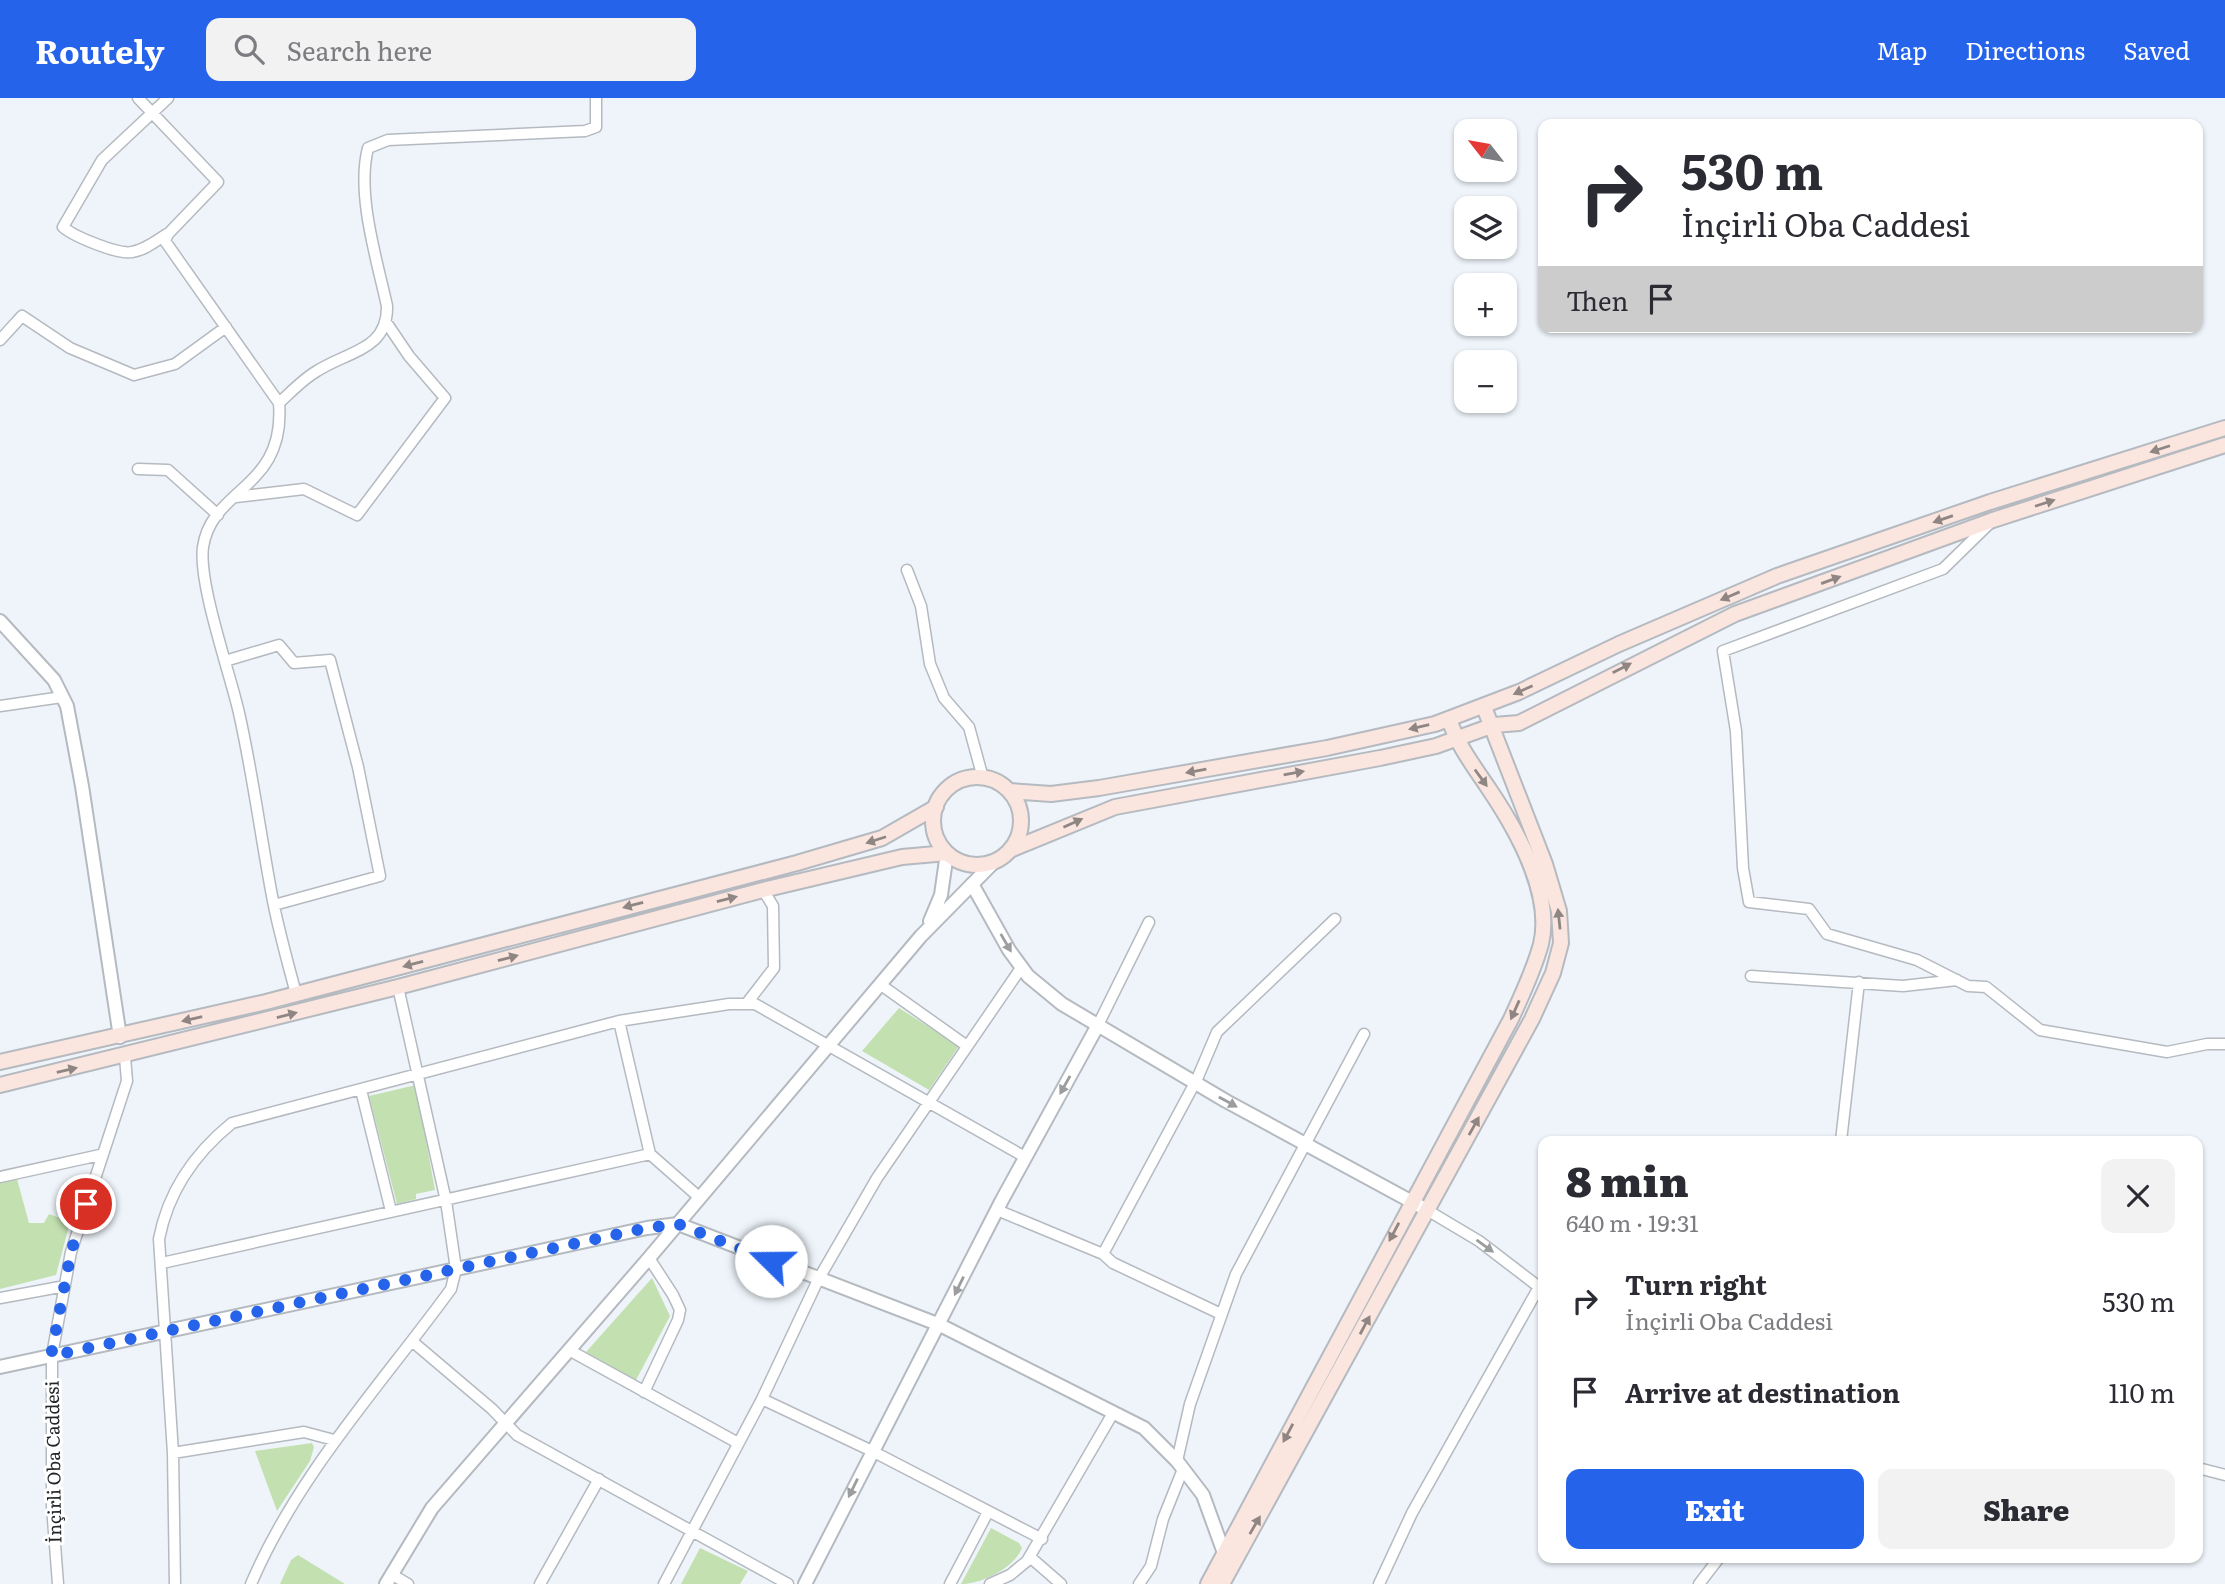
<!DOCTYPE html>
<html lang="en">
<head>
<meta charset="utf-8">
<style>
  :root { --surface:#fff; --page:#f2f2f3; --text:#2b2b33; --muted:#7c7c81; --accent:#2563eb }
  body { margin:0; font-family:Literata,serif; background:var(--page); color:var(--text); height:100vh; display:flex; flex-direction:column; font-size:26px; white-space:nowrap }
  * { box-sizing:border-box; margin:0 }
  p { font-size:23px; color:var(--muted) }
  .icon { flex:none; width:38px; height:38px; fill:none; stroke:currentColor; stroke-width:2; stroke-linecap:round; stroke-linejoin:round }
  .map { position:relative; flex:1; overflow:hidden }
  .sheet { position:absolute; left:1538px; top:1038px; width:665px; height:427px; display:flex; flex-direction:column; background:var(--surface); border-radius:14px; box-shadow:0 2px 5px #0004 }
  .sheet>* { flex:none }
  .guide { position:absolute; left:1538px; top:21px; width:665px; height:214px; border-radius:14px; box-shadow:0 2px 5px #0004; background:#fff; color:var(--text); overflow:hidden }
  .needle { width:46px; rotate:301deg }
  .buttons { position:absolute; left:1454px; top:21px; display:grid; gap:14px }
  .buttons a { display:grid; place-items:center; width:63px; height:63px; border-radius:14px; background:var(--surface); box-shadow:0 2px 5px #0004; font-size:35px }
  .pin { position:absolute; display:grid; place-items:center; width:60px; height:60px; color:#fff; margin:-30px; border:4px solid #fff; border-radius:50%; box-shadow:0 2px 7px #0007 }
  .me { position:absolute; width:77px; margin:-38px; rotate:292deg; stroke-linejoin:round; filter:drop-shadow(0 0 5px #0008) }
  .turn { display:flex; align-items:center; gap:24px; height:147px; padding:0 28px; font-size:32px }
  .turn .icon { width:91px; height:91px; stroke-width:2.5 }
  .turn b { display:block; font-size:49px; line-height:60px }
  .then { display:flex; align-items:center; height:66px; padding:0 28px; background:#0003; gap:14px; font-size:26px }
  .round { display:grid; place-items:center; flex:none; width:74px; height:74px; border-radius:14px; background:var(--page) }
  .headline { display:flex; align-items:center; justify-content:space-between; height:119px; padding:0 28px }
  h1 { font-size:42px; font-weight:800; line-height:52px }
  .action { display:flex; gap:14px; margin-top:auto; padding:14px 28px }
  .action a { flex:1; height:80px; border-radius:14px; background:var(--accent); color:#fff; font-size:28px; font-weight:800; line-height:80px; text-align:center }
  .action a+a { background:var(--page); color:var(--text) }
  ul { padding:0; list-style:none }
  li { display:flex; align-items:center; gap:21px; height:91px; padding:0 28px }
  li div { flex:1 }
  li b { display:block; font-size:26px }
  li em { font-style:normal }
  header { display:flex; align-items:center; gap:42px; box-sizing:border-box; height:98px; padding:0 35px; background:var(--accent); color:#fff }
  header strong { font-size:33px }
  nav { display:flex; gap:38px; margin-inline-start:auto; font-size:24px }
  .search { width:490px; height:63px; background:var(--page); display:flex; align-items:center; gap:18px; box-sizing:border-box; padding:0 24px; border-radius:14px; color:var(--muted); font-size:26px }
  .map>svg:first-child { display:block }
  .green { fill:#c3e1b0 }
  .lines { fill:none; stroke-linecap:round; stroke-linejoin:round }
  .minor-casing { stroke:#b4bac0; stroke-width:13 }
  .tertiary-casing { stroke:#b4bac0; stroke-width:16 }
  .secondary-casing { stroke:#b4bac0; stroke-width:18 }
  .minor { stroke:#fff; stroke-width:10 }
  .tertiary { stroke:#fff; stroke-width:12 }
  .secondary { stroke:#fbe5df; stroke-width:14 }
  .oneway { fill:#8f8684 }
  .oneway2 { fill:#9c9d9e }
  .route { stroke:#2563eb; stroke-width:12; stroke-dasharray:0 21.6 }
  .labels { text-anchor:middle; stroke-width:6; stroke-linejoin:round; paint-order:stroke }
  .street-label { font-size:18px; fill:#232628; stroke:#fff }
</style>
</head>
<body>
<header>
<strong>Routely</strong>
<div class="search"><svg class="icon" aria-label="search" viewBox="0 0 24 24"><circle cx="10" cy="10" r="6"/><path d="M15 15l6 6"/></svg>Search here</div>
<nav><a>Map</a><a>Directions</a><a>Saved</a></nav>
</header>
<div class="map">
<svg width="2225" height="1486" viewBox="0 0 2225 1486">
  <rect width="100%" height="100%" fill="#eef4fa"/>
  <path class="green" d="M899,910l60,38 -30,44 -67,-39z
    M416,987l19,105 -19,4v5l-19,5 -28,-108z
    M17,1081l12,44h15l5,-9 21,8 -14,53 -56,14v-106z
    M652,1180l18,38 -34,64 -50,-28z
    M312,1345l2,4 -4,14 -33,50 -22,-60z
    M991,1430l28,15 3,5c-8,20 -40,36 -61,36z
    M700,1450l48,23 -8,13h-59z
    M298,1457l47,29h-65l11,-24z"/>
  <g class="lines">
    <g class="minor-casing">
      <path id="minor" d="M138,0l80,84 -50,52 -3,7 114,162c7,86 -67,84 -76,144 -5,36 27,126 36,166 14,62 22,126 34,188 6,31 15,62 23,93
        M167,136c-11,7 -22,16 -35,18 -14,3 -59,-16 -69,-25l39,-67 66,-62
        M0,242l22,-24 48,32 64,27 41,-11 51,-37
        M279,305c12,-11 24,-24 38,-32 31,-20 71,-21 70,-65 -10,-46 -31,-112 -19,-158l20,-8 197,-9 11,-4v-29
        M138,371l30,1 50,45
        M236,399l68,-8 53,26 88,-117 -36,-42 -21,-31
        M1990,425l-47,46 -220,82 13,80 7,137 6,34 60,7 18,25 90,26 51,26 18,1 54,43 127,22 40,-8h18
        M907,472l14,36 9,58 14,34 25,29 14,51
        M225,563l54,-16 15,18 36,-3 28,107 22,109 -106,29
        M0,608l62,-9
        M1751,878l152,10 54,-6
        M881,887l86,61
        M747,905l27,-35 -1,-62 -10,-16
        M619,923l31,133 50,44
        M1098,927l51,-103
        M361,992l30,121
        M1841,1043l18,-159
        M0,1079l100,-22
        M997,1112l106,44 10,9 108,51
        M1103,1156l94,-175 20,-47 118,-113
        M162,1165l488,-109
        M0,1200l65,-12
        M413,1244l79,67 25,26 271,149
        M569,1252l169,93
        M644,1294l34,-72 2,-10 -7,-15 -24,-37
        M762,1301l110,52 170,88
        M173,1355l131,-21 30,8
        M1177,1363l13,-57 46,-130 128,-240
        M2198,1370l27,7
        M1030,1459l31,27
        M391,1476l17,10
        M58,1486l-6,-78v-151l19,-103 56,-171 -2,-24
        M175,1486l-2,-131 -14,-214c9,-47 36,-86 73,-116l387,-102 110,-17h26l270,153
        M251,1486c47,-110 130,-199 200,-295l5,-20 -10,-68 -48,-214
        M540,1486l59,-105
        M664,1486l98,-185 56,-119 59,-102 144,-210
        M950,1486l38,-72
        M990,1486l20,-9 17,-14 86,-148
        M1139,1486l12,-18 12,-47 20,-50
        M1379,1486l33,-71 127,-226 -60,-46 -52,-31
        M1699,1486l20,-26"/>
    </g>
    <g class="tertiary-casing">
      <path id="tertiary" d="M0,523l54,59 13,26 15,80 38,251
        M972,786l37,66 19,26 34,28 164,97 201,109
        M930,823l11,-26 6,-42
        M0,1269l647,-139 31,-4 262,101 204,103 33,33 26,34 21,58
        M386,1486l46,-76 217,-250 272,-322 72,-73
        M805,1486l197,-384 96,-175"/>
    </g>
    <g class="secondary-casing">
      <path id="secondary" d="M933 723a44 44 0 1 1 88 0a44 44 0 1 1-88 0Z
        M1009,693l42,3 48,-6 228,-40 108,-24 84,-32 100,-48 158,-68 213,-74 235,-74
        M1010,752l105,-43 265,-49 56,-12 58,-21 25,-2 216,-109 258,-94 232,-75
        M0,964l266,-60 531,-139 85,-25 54,-31
        M0,987l398,-98 365,-97 139,-33 45,-4
        M1208,1486l303,-565c11,-24 23,-49 30,-75 12,-50 -25,-115 -52,-155 -16,-24 -31,-43 -40,-70
        M1222,1486l310,-565 21,-46 8,-30 -2,-32 -14,-47 -61,-157"/>
    </g>
    <use href="#minor" class="minor"/>
    <use href="#tertiary" class="tertiary"/>
    <use href="#secondary" class="secondary"/>
  </g>
  <defs><path id="oneway-solid" d="M-6-.8H1V-3.2L6.5 0L1 3.2V.8H-6Z" transform="scale(1.75)"/></defs>
  <g class="oneway">
    <use href="#oneway-solid" transform="translate(2160 351) rotate(162)"/>
    <use href="#oneway-solid" transform="translate(2045 405) rotate(-18)"/>
    <use href="#oneway-solid" transform="translate(1943 421) rotate(161)"/>
    <use href="#oneway-solid" transform="translate(1831 482) rotate(-20)"/>
    <use href="#oneway-solid" transform="translate(1730 498) rotate(157)"/>
    <use href="#oneway-solid" transform="translate(1622 570) rotate(-27)"/>
    <use href="#oneway-solid" transform="translate(1523 592) rotate(156)"/>
    <use href="#oneway-solid" transform="translate(1419 629) rotate(167)"/>
    <use href="#oneway-solid" transform="translate(1196 673) rotate(170)"/>
    <use href="#oneway-solid" transform="translate(1294 675) rotate(-10)"/>
    <use href="#oneway-solid" transform="translate(1481 680) rotate(54)"/>
    <use href="#oneway-solid" transform="translate(1073 725) rotate(-24)"/>
    <use href="#oneway-solid" transform="translate(876 742) rotate(162)"/>
    <use href="#oneway-solid" transform="translate(727 801) rotate(-14)"/>
    <use href="#oneway-solid" transform="translate(633 807) rotate(165)"/>
    <use href="#oneway-solid" transform="translate(1559 821) rotate(-96)"/>
    <use href="#oneway-solid" transform="translate(508 860) rotate(-15)"/>
    <use href="#oneway-solid" transform="translate(413 866) rotate(165)"/>
    <use href="#oneway-solid" transform="translate(1515 912) rotate(114)"/>
    <use href="#oneway-solid" transform="translate(287 917) rotate(-14)"/>
    <use href="#oneway-solid" transform="translate(192 921) rotate(167)"/>
    <use href="#oneway-solid" transform="translate(67 972) rotate(-13)"/>
    <use href="#oneway-solid" transform="translate(1474 1028) rotate(-61)"/>
    <use href="#oneway-solid" transform="translate(1394 1134) rotate(118)"/>
    <use href="#oneway-solid" transform="translate(1365 1227) rotate(-62)"/>
    <use href="#oneway-solid" transform="translate(1288 1335) rotate(118)"/>
    <use href="#oneway-solid" transform="translate(1255 1427) rotate(-60)"/>
  </g>
  <g class="oneway2">
    <use href="#oneway-solid" transform="translate(1006 845) rotate(60)"/>
    <use href="#oneway-solid" transform="translate(1065 987) rotate(119)"/>
    <use href="#oneway-solid" transform="translate(1228 1004) rotate(29)"/>
    <use href="#oneway-solid" transform="translate(1485 1148) rotate(36)"/>
    <use href="#oneway-solid" transform="translate(959 1188) rotate(116)"/>
    <use href="#oneway-solid" transform="translate(853 1390) rotate(116)"/>
  </g>
  <g class="lines">
    <path class="route" d="M86,1106l-15,48 -20,104 596,-128 31,-4 93,37"/>
  </g>
  <g class="labels">
    <g class="street-label">
      <text transform="translate(54 1364) rotate(-91)" y="6">İnçirli Oba Caddesi</text>
    </g>
  </g>
</svg>
<div class="buttons">
<a><svg class="needle" viewBox="-14 -14 28 28"><path d="M0-13l5 13h-10z" fill="#e53935"/><path d="M0 13l5-13h-10z" fill="#7c7c81"/></svg></a>
<a><svg class="icon" aria-label="layers" viewBox="0 0 24 24"><path d="M12 4l9 5-9 5-9-5zM3 14l9 5 9-5"/></svg></a>
<a>+</a>
<a>−</a>
</div>
<div class="pin" style="left:86px;top:1106px;background:#d93025"><svg class="icon" aria-label="arrive" viewBox="0 0 24 24"><path d="M6 21V4h12l-3 4 3 4H6"/></svg></div>
<svg class="me" style="left:771px;top:1163px" viewBox="-20 -20 40 40"><circle r="19" fill="#fff"/><path d="M0-13L10 11 0 6-10 11z" fill="#2563eb"/></svg>
<div class="guide">
<div class="turn"><svg class="icon" aria-label="right" viewBox="0 0 24 24"><path d="M7 20v-9h11M14 6l5 5-5 5"/></svg><div><b>530 m</b>İnçirli Oba Caddesi</div></div>
<div class="then">Then<svg class="icon" aria-label="arrive" viewBox="0 0 24 24"><path d="M6 21V4h12l-3 4 3 4H6"/></svg></div>
</div>
<section class="sheet">
<div class="headline"><div><h1>8 min</h1><p>640 m · 19:31</p></div><a class="round"><svg class="icon" aria-label="close" viewBox="0 0 24 24"><path d="M6 6l12 12M18 6L6 18"/></svg></a></div>
<ul>
<li><svg class="icon" aria-label="right" viewBox="0 0 24 24"><path d="M7 20v-9h11M14 6l5 5-5 5"/></svg><div><b>Turn right</b><p>İnçirli Oba Caddesi</p></div><em>530 m</em></li>
<li><svg class="icon" aria-label="arrive" viewBox="0 0 24 24"><path d="M6 21V4h12l-3 4 3 4H6"/></svg><div><b>Arrive at destination</b></div><em>110 m</em></li>
</ul>
<div class="action"><a>Exit</a><a>Share</a></div>
</section>
</div>
</body>
</html>
